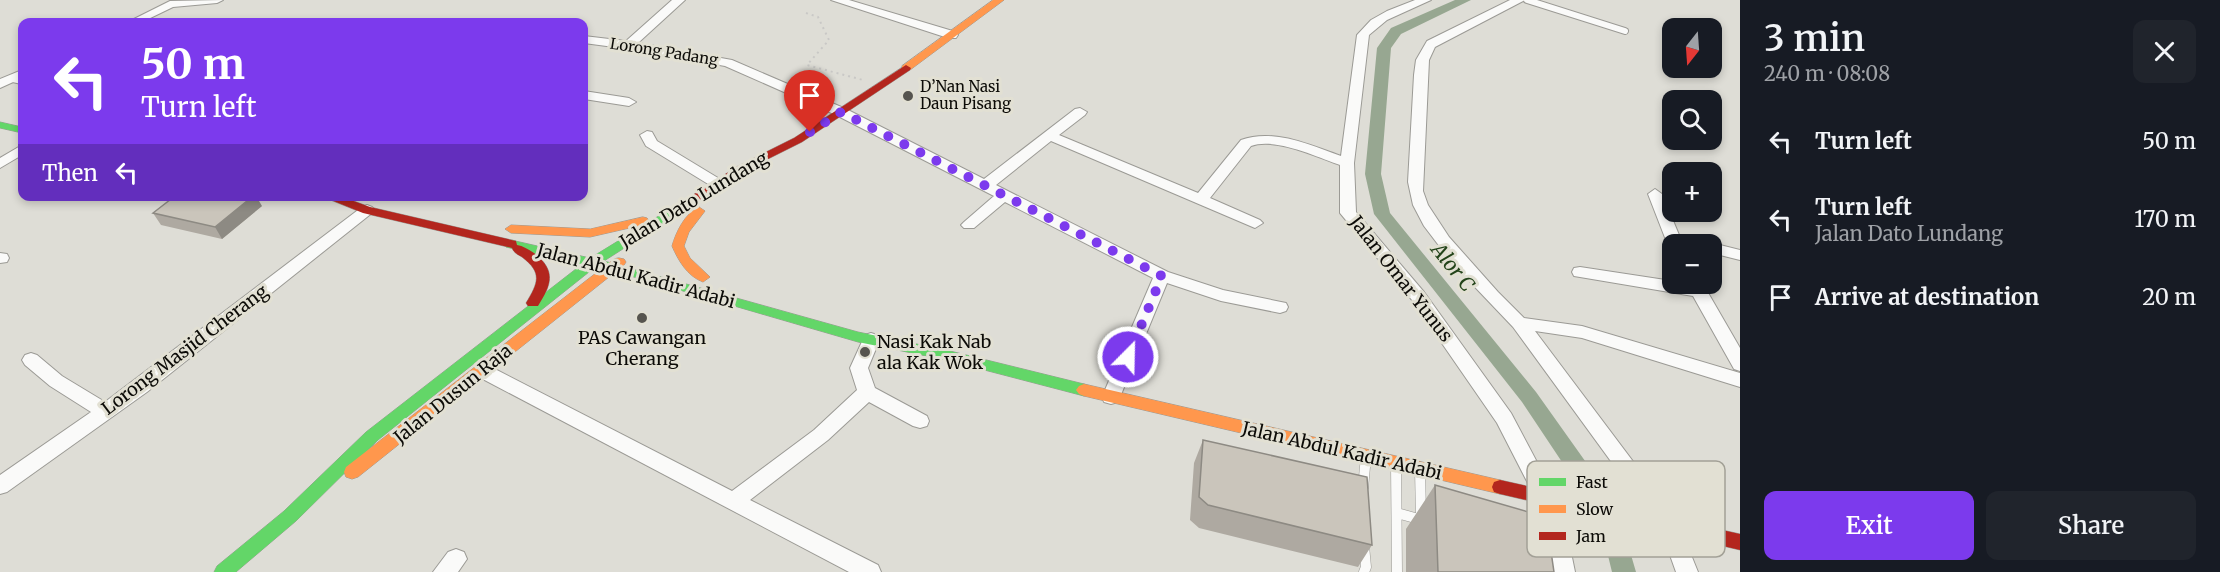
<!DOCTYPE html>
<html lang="en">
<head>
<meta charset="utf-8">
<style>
  :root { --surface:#171b24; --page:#20242c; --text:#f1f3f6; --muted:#9ea1a6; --accent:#7c3aed }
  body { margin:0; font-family:Merriweather,serif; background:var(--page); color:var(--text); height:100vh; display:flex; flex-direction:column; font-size:22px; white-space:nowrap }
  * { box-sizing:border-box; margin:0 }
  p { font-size:20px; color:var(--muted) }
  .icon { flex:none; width:33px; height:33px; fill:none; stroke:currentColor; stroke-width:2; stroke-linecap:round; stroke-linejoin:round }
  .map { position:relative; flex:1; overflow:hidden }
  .sheet { display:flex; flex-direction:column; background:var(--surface); width:480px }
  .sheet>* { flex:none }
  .banner { position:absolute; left:18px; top:18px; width:570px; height:183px; border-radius:12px; box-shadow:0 3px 9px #0003; background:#7c3aed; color:#fff; overflow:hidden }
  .needle { width:39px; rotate:197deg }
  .fabs { position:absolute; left:1662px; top:18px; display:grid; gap:12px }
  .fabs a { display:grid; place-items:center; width:60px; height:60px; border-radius:12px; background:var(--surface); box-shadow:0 3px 9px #0003; font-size:30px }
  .pin { position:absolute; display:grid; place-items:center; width:51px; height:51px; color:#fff; margin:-62px -26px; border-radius:50% 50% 50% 0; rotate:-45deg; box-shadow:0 0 6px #0007 }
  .pin .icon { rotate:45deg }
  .me { position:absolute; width:66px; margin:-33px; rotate:23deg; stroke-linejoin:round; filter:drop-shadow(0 0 4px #0008) }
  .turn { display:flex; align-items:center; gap:21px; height:126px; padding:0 24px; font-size:27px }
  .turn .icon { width:78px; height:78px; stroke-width:2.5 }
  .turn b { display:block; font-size:42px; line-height:51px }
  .then { display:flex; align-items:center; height:57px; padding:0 24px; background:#0003; gap:12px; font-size:22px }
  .round { display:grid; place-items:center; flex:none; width:63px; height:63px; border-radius:12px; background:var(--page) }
  .head { display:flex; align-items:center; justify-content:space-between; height:102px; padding:0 24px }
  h1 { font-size:36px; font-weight:600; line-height:45px }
  .action { display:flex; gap:12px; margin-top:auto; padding:12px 24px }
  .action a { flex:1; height:69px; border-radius:12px; background:var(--accent); color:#fff; font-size:24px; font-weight:600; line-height:69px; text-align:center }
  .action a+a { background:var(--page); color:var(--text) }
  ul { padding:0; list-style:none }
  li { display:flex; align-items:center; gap:18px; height:78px; padding:0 24px }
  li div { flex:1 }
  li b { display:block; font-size:22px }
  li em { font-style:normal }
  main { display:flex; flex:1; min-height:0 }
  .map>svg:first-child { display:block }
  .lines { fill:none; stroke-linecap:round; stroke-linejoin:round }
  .canal { fill:#97a791; fill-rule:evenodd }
  .lane-far1-casing { stroke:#9b9a95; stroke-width:8 }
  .lane-casing { stroke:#9b9a95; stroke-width:11 }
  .street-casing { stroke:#9b9a95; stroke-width:2 }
  .fast-casing { stroke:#9b9a95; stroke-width:1 }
  .slow-casing { stroke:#9b9a95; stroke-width:1 }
  .jam-casing { stroke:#9b9a95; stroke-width:1 }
  .path { stroke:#c9c8c6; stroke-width:2; stroke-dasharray:2 4; stroke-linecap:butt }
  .lane-far1 { stroke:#fafaf9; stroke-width:6 }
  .lane { stroke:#fafaf9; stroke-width:10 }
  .street { fill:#fafaf9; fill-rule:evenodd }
  .fast { fill:#63d668; fill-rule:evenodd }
  .slow { fill:#ff974d; fill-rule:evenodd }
  .jam { fill:#b3261e; fill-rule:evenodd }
  .wall { fill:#aea9a1 }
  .shaded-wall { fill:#8d8a83 }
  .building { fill:#cac5bb; stroke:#8d8a83; stroke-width:1.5 }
  .route { stroke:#7c3aed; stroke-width:10; stroke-dasharray:0 18 }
  .poi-dot { fill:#56544f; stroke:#e2e0d3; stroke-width:2 }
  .labels { text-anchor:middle; stroke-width:6; stroke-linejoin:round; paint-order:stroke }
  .far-street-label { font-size:15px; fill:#0c0b07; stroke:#e2e0d3 }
  .far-poi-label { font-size:15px; fill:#0c0b07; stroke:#e2e0d3; text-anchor:start }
  .street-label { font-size:18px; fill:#0c0b07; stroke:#e2e0d3 }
  .poi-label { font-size:18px; fill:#0c0b07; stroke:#e2e0d3 }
  .water-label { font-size:20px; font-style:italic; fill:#224319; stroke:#e2e0d3 }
  .key { fill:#e2e0d3; stroke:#a2a096; stroke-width:1.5 }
  .key-label { font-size:16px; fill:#0c0b07 }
</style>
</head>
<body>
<main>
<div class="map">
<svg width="1740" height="572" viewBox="0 0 1740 572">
  <rect width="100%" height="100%" fill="#deddd6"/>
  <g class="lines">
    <path class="canal" d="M1455,0h16l-70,34 -10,14 -10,126 9,39 146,179 64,90 24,49 12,41h-24l-10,-41 -18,-36 -62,-93 -148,-188 -9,-40 12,-126 14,-20z"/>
    <g class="lane-far1-casing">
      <path id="lane-far1" d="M1527,0l98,31
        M13,79l9,2"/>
    </g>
    <g class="lane-casing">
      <path id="lane" d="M1396,464l1,108
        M1420,469l1,47
        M1363,488l3,-32
        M1397,513l25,7
        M1364,546l2,21 -2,5"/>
    </g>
    <g class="street-casing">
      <path id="street" d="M223,0l-6,3 -44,4 -31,15h-14l42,-21z
        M672,0h13l-47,43 94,17 114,49 138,70 91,-70 5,-1 7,4 -2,3 -26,20 139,58 43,-53c32,-12 69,5 100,16l16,-121 14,-15 16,-9 28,-11h16l-44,20 -18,15 -15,128 2,49 68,80 87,121 45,85 10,30 9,44h-22l-7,-44 -10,-29 -39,-76 -85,-123 -72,-87v-48c-23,-8 -65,-28 -89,-19l-41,52 50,22 3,3 -8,5 -204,-87 -55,44 172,87 55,18 63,13 2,4 -2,4 -6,2 -59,-12 -54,-18 -47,114 -2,5 -7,2 -7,-2 -2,-5 51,-119 -148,-76 -31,26h-10l-3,-3 3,-3 30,-26 -158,-81 -111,-49 -96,-17 -45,-6v-7l42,5z
        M831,0h18l107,32 2,3 -2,3h-8z
        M1510,0h15l-90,47 -6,13 -6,131 5,14 21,32 49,55 26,26 58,8 158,47v14l-158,-49 -47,-7 142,189 21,52h-22l-15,-42 -148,-203 -60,-63 -29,-38 -11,-21 -5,-23 6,-107 2,-15 11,-19z
        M22,70v8l-22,10v-9z
        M584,91l45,7 7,4 -7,4 -45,-7z
        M647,131l5,1 5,9 66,40 2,3 -2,3h-10l-67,-41 -6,-11z
        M22,145v10l-22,13v-10z
        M1655,189l7,5 17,41 23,5 2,4h-32v4h-3l-21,-54z
        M367,205l5,2 3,3 -3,3 -225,179 -140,100 -7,2v-19l91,-63 -41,-26 -25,-21 -3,-5 3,-5 6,-2 6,2 25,21 43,26 257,-195z
        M1712,243l28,7v10l-28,-7v-9h-6z
        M0,253l7,1 2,4 -2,4 -7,1z
        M1580,267l92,14v3h31l37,64v23l-6,-2 -41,-73 -119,-20 -2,-4 2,-4z
        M871,333l6,2 3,4 -12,29 7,20 52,28 2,5 -2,5 -7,2 -7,-2 -44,-24 -41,38 -78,60 128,65 3,7h-32l-372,-196 -3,-5 3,-5 6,-2 6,2 243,125 82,-61 43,-40 -7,-22 15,-33z
        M456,549l8,3 3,7 -9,13h-25l15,-20z"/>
    </g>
    <g class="fast-casing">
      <path id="fast" d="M0,122l22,5v6l-22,-5z
        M677,205l4,1 2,3 -2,3 -77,49 254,71 88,18 138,34 5,2 3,4 -3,4 -5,2 -138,-36 -88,-18 -220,-64 -44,-10 -216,172 -82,81 -60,51h-22l3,-6 67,-55 82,-79 215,-167 -75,-18 -1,-3 1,-3 5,-1 79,18z"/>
    </g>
    <g class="slow-casing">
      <path id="slow" d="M993,0h11l-94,70h-8v-4z
        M699,207l6,4 -16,21 -5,14 6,12 20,19 -7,5c-16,-6 -25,-22 -31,-36 4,-14 13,-33 27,-39z
        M643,217l4,1 2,3 -2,3 -57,13 -79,-4 -6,-4 6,-4 79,4z
        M619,258l5,1 2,3 -2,3 -266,212 -6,2 -6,-2 -2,-5 2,-5 268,-208z
        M1084,384l416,96 6,2 2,5 -2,5 -6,2 -416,-98 -5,-2 -3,-4 3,-4z"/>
    </g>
    <g class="jam-casing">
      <path id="jam" d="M906,65l5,3 -1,2 -108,72 -56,28 -65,42h-8l-2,-3 67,-43 56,-28z
        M321,196h19l30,11 146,34 1,4c6,1 11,4 17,8 23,18 17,32 4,53h-10l-2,-3c12,-20 17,-30 -4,-46 -5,-3 -8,-4 -10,-9l-149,-35z
        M1500,480l240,54v16l-240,-56 -6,-2 -2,-5 2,-5z"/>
    </g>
    <path class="path" d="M806,13l12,4 11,23 -22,25 56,15"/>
    <use href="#lane-far1" class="lane-far1"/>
    <use href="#lane" class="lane"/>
    <use href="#street" class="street"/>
    <use href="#fast" class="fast"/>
    <use href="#slow" class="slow"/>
    <use href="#jam" class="jam"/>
  </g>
  <path class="wall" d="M262,206l-40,33 -61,-14 -8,-12z
    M1203,440l169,105 -14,22 -159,-39 -9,-8 4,-57z
    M1435,485l119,87h-148v-43z"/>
  <path class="shaded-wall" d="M253,196h3l6,10 -40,33 -7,-12z"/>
  <path class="building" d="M216,21l10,1h-13z
    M175,196h78l-38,31 -62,-14z
    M1203,440l164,37 5,68 -164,-40 -9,-8z
    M1435,485l111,32 8,55h-116z"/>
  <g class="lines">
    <path class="route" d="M810,132l31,-20 321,164 -34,81"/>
  </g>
  <g class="poi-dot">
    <circle cx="908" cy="96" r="6"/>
    <circle cx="642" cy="318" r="6"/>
    <circle cx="865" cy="352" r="6"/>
  </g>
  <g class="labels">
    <g class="far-street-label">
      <text transform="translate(664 52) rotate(9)" y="5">Lorong Padang</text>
    </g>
    <g class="far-poi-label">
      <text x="920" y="92">D’Nan Nasi<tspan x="920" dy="17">Daun Pisang</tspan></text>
    </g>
    <g class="street-label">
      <text transform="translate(694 200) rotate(-31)" y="6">Jalan Dato Lundang</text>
      <text transform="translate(636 276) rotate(15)" y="6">Jalan Abdul Kadir Adabi</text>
      <text transform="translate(1401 279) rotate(52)" y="6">Jalan Omar Yunus</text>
      <text transform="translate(185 350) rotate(-37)" y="6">Lorong Masjid Cherang</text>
      <text transform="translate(453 394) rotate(-39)" y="6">Jalan Dusun Raja</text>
      <text transform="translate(1342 451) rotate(13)" y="6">Jalan Abdul Kadir Adabi</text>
    </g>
    <g class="poi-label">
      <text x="642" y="344">PAS Cawangan<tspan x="642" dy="21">Cherang</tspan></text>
      <text x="877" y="348" text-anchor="start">Nasi Kak Nab<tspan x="877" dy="21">ala Kak Wok</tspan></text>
    </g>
    <g class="water-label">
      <text transform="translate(1453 267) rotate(51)" y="7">Alor C</text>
    </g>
  </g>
  <rect x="1527" y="461" width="198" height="96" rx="9" class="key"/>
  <rect x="1539" y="478" width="27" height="8" fill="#63d668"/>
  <rect x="1539" y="505" width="27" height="8" fill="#ff974d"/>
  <rect x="1539" y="532" width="27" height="8" fill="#b3261e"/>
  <g class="key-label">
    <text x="1576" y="488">Fast</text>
    <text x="1576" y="515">Slow</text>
    <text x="1576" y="542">Jam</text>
  </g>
</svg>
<div class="fabs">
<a><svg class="needle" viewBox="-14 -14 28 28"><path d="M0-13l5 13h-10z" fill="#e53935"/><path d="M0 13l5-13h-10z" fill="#9ea1a6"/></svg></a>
<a><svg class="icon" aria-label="search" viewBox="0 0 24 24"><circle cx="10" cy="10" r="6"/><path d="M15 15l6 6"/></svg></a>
<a>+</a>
<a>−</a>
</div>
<div class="pin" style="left:810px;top:132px;background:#d93025"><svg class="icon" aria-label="arrive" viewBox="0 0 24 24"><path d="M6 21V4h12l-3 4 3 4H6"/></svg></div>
<svg class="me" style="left:1128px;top:357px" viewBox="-20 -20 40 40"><circle r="17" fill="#7c3aed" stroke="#fff" stroke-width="3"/><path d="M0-11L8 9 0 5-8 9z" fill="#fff"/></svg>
<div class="banner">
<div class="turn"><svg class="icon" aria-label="left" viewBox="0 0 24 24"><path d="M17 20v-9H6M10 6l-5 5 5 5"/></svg><div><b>50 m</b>Turn left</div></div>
<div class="then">Then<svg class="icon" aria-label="left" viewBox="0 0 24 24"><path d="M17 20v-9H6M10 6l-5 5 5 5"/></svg></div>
</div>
</div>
<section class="sheet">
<div class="head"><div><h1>3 min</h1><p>240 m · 08:08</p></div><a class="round"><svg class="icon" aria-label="close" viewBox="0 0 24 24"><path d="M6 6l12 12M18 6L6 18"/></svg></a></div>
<ul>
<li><svg class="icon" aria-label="left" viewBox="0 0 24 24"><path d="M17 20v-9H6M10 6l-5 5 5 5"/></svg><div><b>Turn left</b></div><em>50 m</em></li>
<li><svg class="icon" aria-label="left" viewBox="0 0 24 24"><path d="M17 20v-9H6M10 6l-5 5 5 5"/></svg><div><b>Turn left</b><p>Jalan Dato Lundang</p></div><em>170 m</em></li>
<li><svg class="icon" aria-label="arrive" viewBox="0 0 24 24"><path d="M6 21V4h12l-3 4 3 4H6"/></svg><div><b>Arrive at destination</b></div><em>20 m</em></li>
</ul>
<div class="action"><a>Exit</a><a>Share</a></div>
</section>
</main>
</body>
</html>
